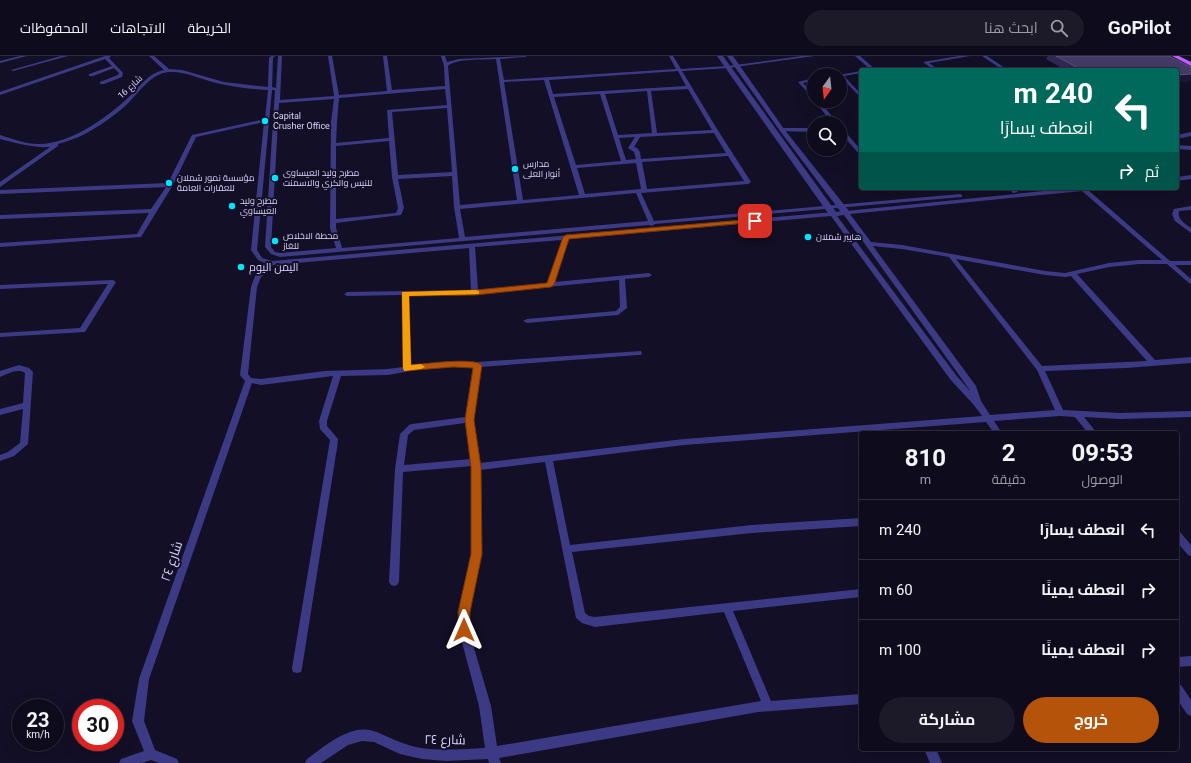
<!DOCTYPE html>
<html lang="ar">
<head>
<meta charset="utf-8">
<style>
  :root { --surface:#0e0b1c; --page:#1c1929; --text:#f1f3f6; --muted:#9b9ba3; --line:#2e2b3b; --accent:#b45309 }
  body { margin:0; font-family:Roboto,Cairo,sans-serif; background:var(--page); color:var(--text); direction:rtl; height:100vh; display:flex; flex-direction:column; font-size:15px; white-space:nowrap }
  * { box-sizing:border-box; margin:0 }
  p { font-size:13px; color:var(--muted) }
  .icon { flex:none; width:22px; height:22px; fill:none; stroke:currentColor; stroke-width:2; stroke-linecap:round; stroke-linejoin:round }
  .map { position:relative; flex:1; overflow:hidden; direction:ltr }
  .details { position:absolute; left:859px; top:375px; width:320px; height:320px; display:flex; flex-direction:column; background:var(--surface); border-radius:4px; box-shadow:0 4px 16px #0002,0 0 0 1px var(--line); direction:rtl }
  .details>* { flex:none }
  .guide { position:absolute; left:859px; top:12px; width:320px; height:122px; border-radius:4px; box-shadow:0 4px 16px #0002,0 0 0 1px var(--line); direction:rtl; background:#00695c; color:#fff; overflow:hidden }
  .needle { width:26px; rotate:195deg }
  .controls { position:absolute; left:807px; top:12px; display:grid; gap:8px }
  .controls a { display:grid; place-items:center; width:40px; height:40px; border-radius:50%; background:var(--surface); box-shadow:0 4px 16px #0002,0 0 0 1px var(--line); font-size:20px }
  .speed { position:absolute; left:12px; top:643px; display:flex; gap:8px; font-size:20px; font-weight:700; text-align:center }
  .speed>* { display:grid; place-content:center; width:52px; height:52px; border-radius:50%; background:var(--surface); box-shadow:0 4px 16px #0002,0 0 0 1px var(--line); line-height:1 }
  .speed small { font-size:10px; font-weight:400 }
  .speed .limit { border:6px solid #d22; background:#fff; color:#111 }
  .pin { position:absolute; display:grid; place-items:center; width:34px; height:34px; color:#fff; margin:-17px; border-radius:8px; box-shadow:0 2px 6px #0006 }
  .me { position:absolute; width:44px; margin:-22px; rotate:0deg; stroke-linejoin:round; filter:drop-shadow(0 0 3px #0008) }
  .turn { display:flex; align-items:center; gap:14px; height:84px; padding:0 20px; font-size:18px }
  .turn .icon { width:52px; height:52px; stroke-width:2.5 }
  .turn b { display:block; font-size:28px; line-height:34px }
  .then { display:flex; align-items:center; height:38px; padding:0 20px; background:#0003; gap:8px; font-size:15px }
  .eta { display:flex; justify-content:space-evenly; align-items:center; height:68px; text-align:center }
  .eta b { font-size:24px; font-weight:700; line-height:28px }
  .cta { display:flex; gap:8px; margin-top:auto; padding:8px 20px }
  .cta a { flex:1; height:46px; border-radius:24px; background:var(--accent); color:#fff; font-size:16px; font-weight:700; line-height:46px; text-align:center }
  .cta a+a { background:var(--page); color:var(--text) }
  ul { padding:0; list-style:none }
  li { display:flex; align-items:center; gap:12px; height:60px; padding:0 20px; border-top:1px solid var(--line) }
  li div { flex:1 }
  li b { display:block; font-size:15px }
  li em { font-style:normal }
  header { display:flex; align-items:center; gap:24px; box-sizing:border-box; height:56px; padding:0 20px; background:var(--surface); border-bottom:1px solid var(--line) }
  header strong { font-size:19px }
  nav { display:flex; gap:22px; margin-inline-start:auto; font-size:14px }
  .search { width:280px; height:36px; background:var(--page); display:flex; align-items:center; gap:10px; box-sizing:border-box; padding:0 14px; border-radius:22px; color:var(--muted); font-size:15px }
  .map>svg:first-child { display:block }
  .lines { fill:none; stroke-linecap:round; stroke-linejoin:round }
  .minor { fill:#3d3a85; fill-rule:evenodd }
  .tertiary { fill:#3d3a85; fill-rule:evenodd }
  .primary { fill:#c25bff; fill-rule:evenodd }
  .wall { fill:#312854 }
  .shaded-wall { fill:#1d163a }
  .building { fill:#433a66; stroke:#5a527e }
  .route { fill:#b45309; stroke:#753606 }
  .slow { fill:#f59e0b }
  .poi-dot { fill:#00e5ff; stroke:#130f26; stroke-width:1.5 }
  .labels { text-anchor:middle; stroke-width:4; stroke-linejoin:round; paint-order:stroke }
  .far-street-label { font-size:9px; fill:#d9d4ff; stroke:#130f26 }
  .far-poi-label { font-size:9px; fill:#d9d4ff; stroke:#130f26; text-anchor:start }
  .poi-label { font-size:11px; fill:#d9d4ff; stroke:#130f26; text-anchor:start }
  .near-street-label { font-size:13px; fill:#d9d4ff; stroke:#130f26 }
</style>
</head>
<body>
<header>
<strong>GoPilot</strong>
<div class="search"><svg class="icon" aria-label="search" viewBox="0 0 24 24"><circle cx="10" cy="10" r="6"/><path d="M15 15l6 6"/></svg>ابحث هنا</div>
<nav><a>الخريطة</a><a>الاتجاهات</a><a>المحفوظات</a></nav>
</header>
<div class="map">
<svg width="1191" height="707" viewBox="0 0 1191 707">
  <rect width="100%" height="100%" fill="#130f26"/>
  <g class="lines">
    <path class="minor" d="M20,0h7l-27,7v-2z
      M61,0h7l-55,15 -2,-1z
      M105,0h6l-2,2 14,15 -1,4 -18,7h-4v-2l18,-7 1,-2 -5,-5 -21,8h-4v-2l23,-8 -7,-7 -105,36v-3z
      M149,0h5l15,13 13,1 42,12 44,5 1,-29 2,-2h4l-2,2 -1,29 4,1 2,-32h4l-2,44 54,-4 -6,-40h4l7,39 48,-4 -4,-35h4l5,34 53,-4 -1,-20 -3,-10h4l2,6 12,-3 68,-3 -2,1 -25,2 4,21 172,-11 -7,-13h4l8,13 47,-3 74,-10h12l-86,12 -46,3 35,58 34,53 -3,2 -107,9 13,28 306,-27 2,1v2l-307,27 -3,2 -3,-1 -369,32 -9,-3 -6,-7 10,-157h-3l-15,160 5,8 10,3 574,-50 228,-23h20l-6,2 82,71h21v4h-16l16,14v5l-2,-1 -22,-19h-28l-30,3 -32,7 78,86 36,-3v6l-65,5 -81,3 18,39 57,3 71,-2v6l-71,2 -36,-2 13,16h-9l-13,-16 -15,-1 -66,5 8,12h-8l-8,-11 -302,23 -131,16 17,84 182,-20 109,-7v8l-109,7 -180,19 13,61 4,3 6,1 266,-28v8l-128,14 38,90 90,-7v10l-103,8 -259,46 2,5h-12l-1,-4 -42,2 -24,-2 -22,-5 -26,-12 -12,-1 -14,4 -27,18h-16l2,-4c15,-11 31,-25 50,-29 16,-3 29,7 43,12 7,3 14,5 21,6 21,3 43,1 64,0l-6,-42 -20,-75v-19l12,-57 1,-89 -69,6 -4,110 -2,3 -3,1 -3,-1 -2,-3 6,-113 5,-35 9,-9 3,-1 53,-7 8,-50h-20l-37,3 -28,5 -47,1 -14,45v5l11,13 -1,9 -35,220 -1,4 -4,1 -4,-1 -1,-4 38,-228 -10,-11 -1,-8 14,-45 -72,9 -9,-2 -103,296 -5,42 11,29 22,9 2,4h-20l-8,-3 -9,3h-23l2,-4 23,-8 -12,-30 7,-42 106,-298 -5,-6 11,-88 4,-11 12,-12 -9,-4 -7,-10 13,-128 -68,15 -23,48 -32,52 -141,10v-4l137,-9 12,-21 -149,6v-4l151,-6 15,-22 -166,7v-4l168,-7 24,-48 73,-16 3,-29c-18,-1 -35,-3 -52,-7 -15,-4 -31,-12 -47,-11 -19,1 -32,24 -45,35 -19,16 -41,31 -66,37v2l-58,41v-5l50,-35c-18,1 -33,-4 -50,-8v-4c12,4 26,9 39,9 32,0 69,-27 92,-49 10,-10 18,-22 33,-25zM496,3l21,141 -57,5 -12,-139c8,-8 36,-6 48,-7zM678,15l8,15 -133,8 -4,-14zM544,24l35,115 -56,5 -19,-118zM445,33l2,16 -60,5 2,28 -53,5 1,-21 2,-24zM688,33l24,41 -55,3 -6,-42zM647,35l5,42 -34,2 -13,-41zM600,38l21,67 -45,4 -22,-68zM334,43l-3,23 -1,106 6,20 -56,5 -5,-1 -4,-5 8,-144zM447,52l5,64 -54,3 -6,-63zM714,77l12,20 -85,6 -1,-7 -3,-4 -3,-1 6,-10zM635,81l-7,11 6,4 2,7 -10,1 -7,-22zM389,85l3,36 6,31 -2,5 -60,6v-73zM728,100l16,25 -97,8 -5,-27zM636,107l5,26 -56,5 -8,-26zM452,120l2,31 5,31 -117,10 -6,-20v-5l65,-8 3,-7 -6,-29zM1082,135l80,69h-23l-30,3 -44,10 -20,-2 -143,-26 -31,-3 -21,-28zM636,137l12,28 -183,16 -5,-28zM844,159l125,174 1,2 -14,-16 -119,-159zM831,160l119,163c11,13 23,23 32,37l-298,23 -204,24 -7,-43 7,-53 158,-12h3l1,-2 -1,-2 -164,11 -24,-1 -42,4 -3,-70 67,-1 144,-14 1,27 -4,4 -89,8 -4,2 4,2 91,-8 9,-7 -2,-29 24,-2 3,-2 -3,-2 -94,9 14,-43zM562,184l-14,43 -70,7 -3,-43zM873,190l29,3 47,8 88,113 18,40 -65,5 -9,-14 -5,-15zM469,192l2,42 -124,2 -3,2 3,2 55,-1 1,72 -15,2 -63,2 -64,8 -10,-1 -3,-4 9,-87 4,-10 12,-12zM956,203l89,16 20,2 6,-1 76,85 -105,5zM465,367l6,36 -67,6 4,-30 6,-5zM545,406l31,156 6,5 13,4 129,-15 37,89 -264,45 -6,-40 -22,-75v-19l12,-57 -1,-85z
      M855,0h5l16,14h-5z
      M959,0h11l-41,7 10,7h-5l-11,-8z
      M982,0h5l21,14h-5z
      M861,15v2l-17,3 17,18v4l-22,-23z
      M814,22v2l-11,3 11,12v4l-16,-17z
      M814,44l5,1 19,22h-6z
      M840,71l2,1 19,22v5l-2,-1 -19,-22z
      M782,72h32v4l-34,-1v-2z
      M1191,76v4l-14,3v-4z
      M1177,89l14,1v4l-14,-1z
      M1191,119v4l-14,2v-4z
      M1008,132h6l4,4 -5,1z
      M1191,150v4l-12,1c-2,9 6,12 12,17v5l-16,-12 -3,-7 2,-5z
      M113,224l3,2 -31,50 -85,5v-4l80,-5 28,-44 -108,5v-4z
      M19,309l10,3 4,4 -5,72 -14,12 -14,5v-6l8,-3 12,-9 3,-34 -23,6v-6l23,-6 2,-30c-8,-5 -17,1 -25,4v-6z
      M1177,475l3,1 11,13v11l-3,-1 -11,-13z
      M1191,600v10l-14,1v-10z
      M1177,628l4,1 10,15v16l-4,-2 -10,-15z
      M924,693h12l6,14h-12z"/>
    <path class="tertiary" d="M717,0h6l113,156v4h-6z
      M727,0h6l51,73 65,82v4h-6l-63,-84z"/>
    <path class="primary" d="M1172,0h7l12,6v4z"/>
  </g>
  <path class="wall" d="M1048,0h121l22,11v14l-14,1v-12h-112l-19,-11z"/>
  <path class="shaded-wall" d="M1191,18v7l-14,1v-7z"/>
  <path class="building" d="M1056,0h113l22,11v7l-14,1v-5h-95z"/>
  <path class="route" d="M755,163l3,2 -1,1 -188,17 -15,46 -3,2 -75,8 -67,1 2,69c13,-1 63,-8 71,0l-8,55 7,47 1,87 -12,58v18l-1,4 -5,2 -4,-2 -1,-4 -1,-18 13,-58v-87l-6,-47 8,-52 -20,-1 -49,4 -1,-3 -1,-76 74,-2 71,-7 16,-46 3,-2z"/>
  <path class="slow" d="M476,234l3,1v3l-70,2 2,69 10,-1 4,3 -4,2 -17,2 -1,-3 -1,-76z"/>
  <g class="poi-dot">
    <circle cx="265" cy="65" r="4"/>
    <circle cx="515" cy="113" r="4"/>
    <circle cx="275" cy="122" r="4"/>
    <circle cx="169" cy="127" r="4"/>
    <circle cx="232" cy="150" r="4"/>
    <circle cx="808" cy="181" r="4"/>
    <circle cx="275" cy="185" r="4"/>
    <circle cx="241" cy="211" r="4"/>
  </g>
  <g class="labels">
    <g class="far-street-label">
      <text transform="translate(130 31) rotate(-43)" y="3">شارع 16</text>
    </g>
    <g class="far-poi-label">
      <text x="273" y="63">Capital<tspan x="273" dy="10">Crusher Office</tspan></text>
      <text x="523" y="111">مدارس<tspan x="523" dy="10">أنوار العلى</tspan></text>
      <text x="283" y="120">مطرح وليد العيساوي<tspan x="283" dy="10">للنيس والكري والاسمنت</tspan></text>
      <text x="177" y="125">مؤسسة نمور شملان<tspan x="177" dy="10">للعقارات العامة</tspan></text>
      <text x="240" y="148">مطرح وليد<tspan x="240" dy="10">العيساوي</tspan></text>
      <text x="283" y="183">محطة الاخلاص<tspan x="283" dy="10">للغاز</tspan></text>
      <text x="816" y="184">هايبر شملان</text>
    </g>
    <g class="poi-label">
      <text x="249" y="215">اليمن اليوم</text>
    </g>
    <g class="near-street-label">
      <text transform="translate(171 505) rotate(-71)" y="5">شارع ٢٤</text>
      <text transform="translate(445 683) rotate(1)" y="5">شارع ٢٤</text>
    </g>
  </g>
</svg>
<div class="controls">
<a><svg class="needle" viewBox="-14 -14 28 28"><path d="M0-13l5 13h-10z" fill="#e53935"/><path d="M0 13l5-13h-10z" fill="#9b9ba3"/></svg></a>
<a><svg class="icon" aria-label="search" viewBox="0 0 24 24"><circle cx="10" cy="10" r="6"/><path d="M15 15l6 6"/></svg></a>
</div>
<div class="speed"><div>23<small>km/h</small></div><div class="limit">30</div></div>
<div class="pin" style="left:755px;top:165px;background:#d93025"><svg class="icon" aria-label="arrive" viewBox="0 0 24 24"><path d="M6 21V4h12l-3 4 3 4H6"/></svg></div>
<svg class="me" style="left:464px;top:574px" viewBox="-20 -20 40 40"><path d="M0-17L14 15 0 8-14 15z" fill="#b45309" stroke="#fff" stroke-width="4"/></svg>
<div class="guide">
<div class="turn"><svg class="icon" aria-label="left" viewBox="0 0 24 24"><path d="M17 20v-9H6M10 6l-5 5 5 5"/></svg><div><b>240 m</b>انعطف يسارًا</div></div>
<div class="then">ثم<svg class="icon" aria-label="right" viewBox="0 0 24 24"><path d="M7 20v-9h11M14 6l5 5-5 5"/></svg></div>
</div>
<section class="details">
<div class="eta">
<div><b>09:53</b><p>الوصول</p></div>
<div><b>2</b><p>دقيقة</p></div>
<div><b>810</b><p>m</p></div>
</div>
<ul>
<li><svg class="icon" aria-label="left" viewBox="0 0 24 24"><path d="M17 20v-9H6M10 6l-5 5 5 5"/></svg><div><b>انعطف يسارًا</b></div><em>240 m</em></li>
<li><svg class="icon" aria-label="right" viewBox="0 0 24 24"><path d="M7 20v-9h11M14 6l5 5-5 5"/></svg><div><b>انعطف يمينًا</b></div><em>60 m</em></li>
<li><svg class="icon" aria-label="right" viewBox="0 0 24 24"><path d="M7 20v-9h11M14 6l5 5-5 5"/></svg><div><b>انعطف يمينًا</b></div><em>100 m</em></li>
</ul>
<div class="cta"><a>خروج</a><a>مشاركة</a></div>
</section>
</div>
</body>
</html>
